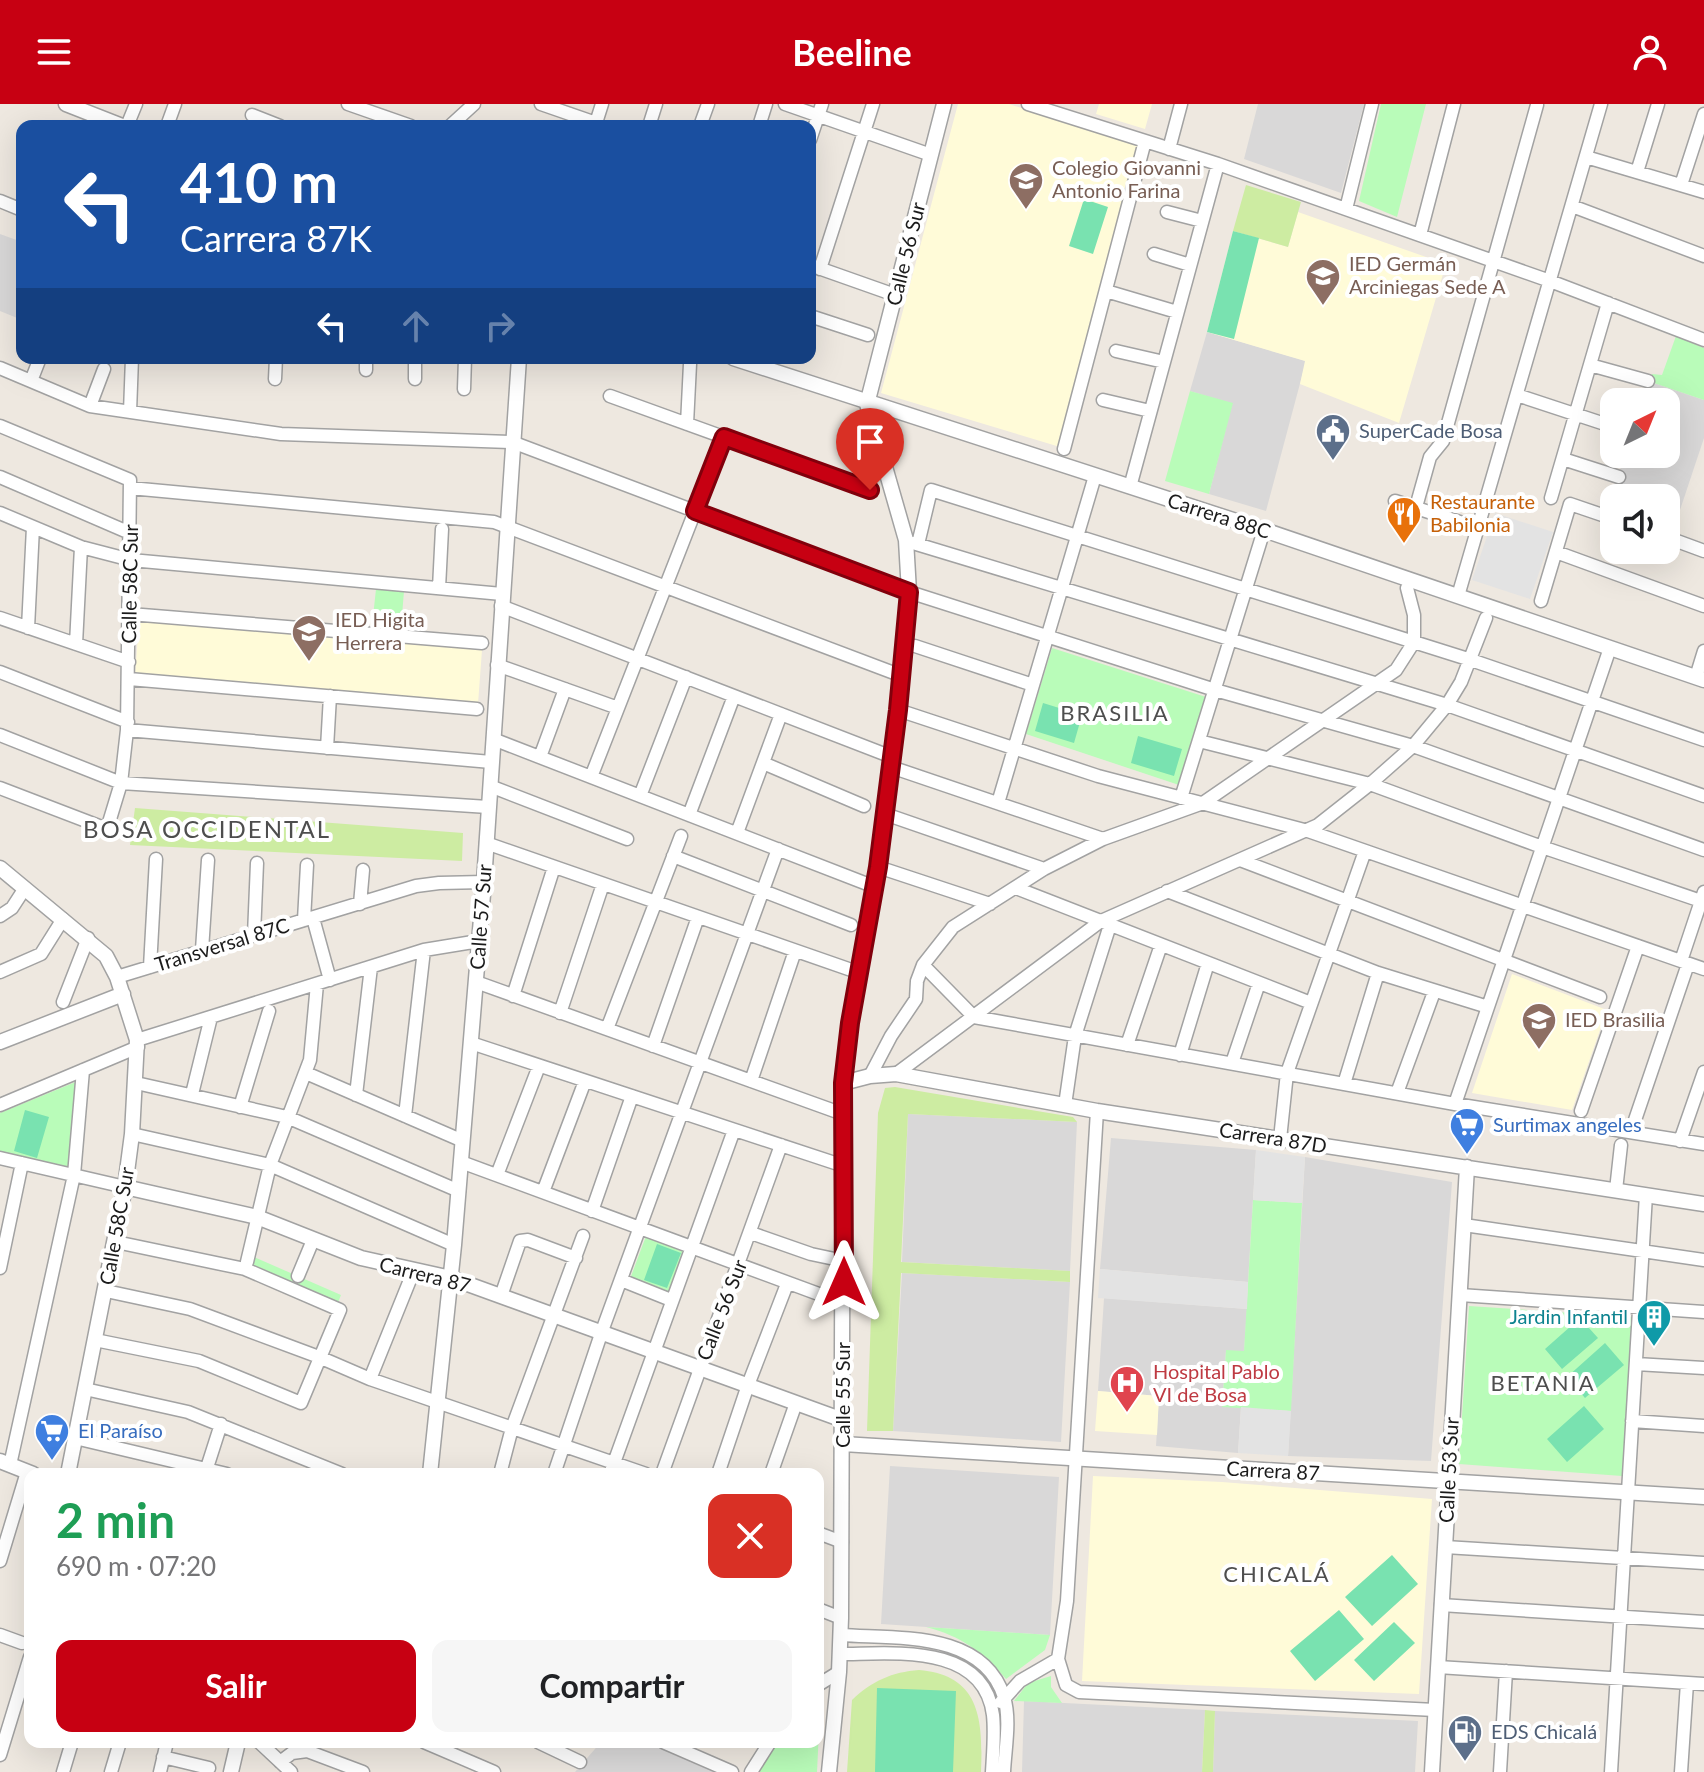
<!DOCTYPE html>
<html lang="es">
<head>
<meta charset="utf-8">
<style>
  :root { --surface:#fff; --page:#f6f6f6; --text:#202124; --muted:#757577; --accent:#c70012 }
  body { margin:0; font-family:Lato,sans-serif; background:var(--page); color:var(--text); height:100vh; display:flex; flex-direction:column; font-size:30px; white-space:nowrap }
  * { box-sizing:border-box; margin:0 }
  p { font-size:26px; color:var(--muted) }
  .icon { flex:none; width:44px; height:44px; fill:none; stroke:currentColor; stroke-width:2; stroke-linecap:round; stroke-linejoin:round }
  .map { position:relative; flex:1; overflow:hidden }
  .side { position:absolute; left:24px; top:1364px; width:800px; height:280px; display:flex; flex-direction:column; background:var(--surface); border-radius:16px; box-shadow:0 8px 32px #0002 }
  .side>* { flex:none }
  .guide { position:absolute; left:16px; top:16px; width:800px; height:244px; border-radius:16px; box-shadow:0 8px 32px #0002; background:#1a4fa0; color:#fff; overflow:hidden }
  .needle { width:52px; rotate:43deg }
  .tools { position:absolute; left:1600px; top:284px; display:grid; gap:16px }
  .tools a { display:grid; place-items:center; width:80px; height:80px; border-radius:16px; background:var(--surface); box-shadow:0 8px 32px #0002; font-size:40px }
  .pin { position:absolute; display:grid; place-items:center; width:68px; height:68px; color:#fff; margin:-82px -34px; border-radius:50% 50% 50% 0; rotate:-45deg; box-shadow:0 0 8px #0007 }
  .pin .icon { rotate:45deg }
  .me { position:absolute; width:88px; margin:-44px; rotate:0deg; stroke-linejoin:round; filter:drop-shadow(0 0 6px #0008) }
  .turn { display:flex; align-items:center; gap:28px; height:168px; padding:0 32px; font-size:36px }
  .turn .icon { width:104px; height:104px; stroke-width:2.5 }
  .turn b { display:block; font-size:56px; line-height:68px }
  .lanes { display:flex; align-items:center; height:76px; padding:0 32px; background:#0003; justify-content:center; gap:40px; direction:ltr }
  .lanes .off { opacity:.35 }
  .round { display:grid; place-items:center; flex:none; width:84px; height:84px; border-radius:16px; background:var(--page) }
  .head { display:flex; align-items:center; justify-content:space-between; height:136px; padding:0 32px }
  h1 { font-size:48px; font-weight:700; line-height:60px; color:#1e9e55 }
  .action { display:flex; gap:16px; margin-top:auto; padding:16px 32px }
  .action a { flex:1; height:92px; border-radius:16px; background:var(--accent); color:#fff; font-size:32px; font-weight:700; line-height:92px; text-align:center }
  .action a+a { background:var(--page); color:var(--text) }
  header { display:flex; justify-content:space-between; align-items:center; height:104px; padding:0 32px; background:var(--accent); color:#fff; font-size:36px; font-weight:700 }
  .map>svg:first-child { display:block }
  .residential { fill:#d9d8d8 }
  .education { fill:#fffbd8 }
  .grass { fill:#cdeca2 }
  .park { fill:#b9fcb9 }
  .pitch { fill:#79e2b0 }
  .parking { fill:#e3e3e3 }
  .lines { fill:none; stroke-linecap:round; stroke-linejoin:round }
  .minor-casing { stroke:#a2a2a2; stroke-width:15 }
  .tertiary-casing { stroke:#a2a2a2; stroke-width:17 }
  .minor { stroke:#fff; stroke-width:12 }
  .tertiary { stroke:#fff; stroke-width:14 }
  .route-casing { stroke:#81000c; stroke-width:20 }
  .route { stroke:#c70012; stroke-width:14 }
  .labels { text-anchor:middle; stroke-width:8; stroke-linejoin:round; paint-order:stroke }
  .education-label { font-size:20px; fill:#785e54; stroke:#fff; text-anchor:start }
  .street-label { font-size:20px; fill:#1b1b1b; stroke:#fff }
  .service-label { font-size:20px; fill:#4e5e75; stroke:#fff; text-anchor:start }
  .food-label { font-size:20px; fill:#c56008; stroke:#fff; text-anchor:start }
  .shop-label { font-size:20px; fill:#366cbe; stroke:#fff; text-anchor:start }
  .culture-label { font-size:20px; fill:#0d838f; stroke:#fff; text-anchor:end }
  .health-label { font-size:20px; fill:#be3a42; stroke:#fff; text-anchor:start }
  .neighbourhood-label { font-size:22px; letter-spacing:2px; fill:#4e4e4e; stroke:#fff }
  .quarter-label { font-size:24px; letter-spacing:2px; fill:#4e4e4e; stroke:#fff }
</style>
</head>
<body>
<header><svg class="icon" aria-label="menu" viewBox="0 0 24 24"><path d="M4 6h16M4 12h16M4 18h16"/></svg>Beeline<svg class="icon" aria-label="person" viewBox="0 0 24 24"><circle cx="12" cy="8" r="4"/><path d="M4 21q1-7 8-7t8 7"/></svg></header>
<div class="map">
<svg width="1704" height="1668" viewBox="0 0 1704 1668">
  <rect width="100%" height="100%" fill="#eee8e0"/>
  <path class="residential" d="M1258,0h106l-23,89 -97,-34z
    M0,130l22,8v78l-22,-9z
    M1207,228l99,29 -40,150 -57,-17 23,-90 -42,-13z
    M1648,277l56,19v38l-28,84 -10,-2v-22h-52v7l-4,-2 15,-49h41v-52h-25z
    M908,1010l169,8 -7,149 -168,-9z
    M1111,1034l145,12 -8,132 -148,-13z
    M1305,1053l147,25 -21,279 -143,-5z
    M902,1169l168,9 -9,160 -168,-11z
    M1104,1194l143,11 -3,43 -18,-1 -4,55 19,1 -3,46 -82,-7 3,-50 -61,-5z
    M890,1362l169,11 -9,158 -169,-11z
    M1024,1597l181,9 -3,62h-180z
    M1215,1607l203,10 -3,51h-202z
    M601,1638h44l70,30h-140z"/>
  <path class="education" d="M958,0h51l131,42 -80,301 -179,-54z
    M1099,0h53l-7,25 -49,-15z
    M1298,108l148,52 -47,159 -99,-39 5,-23 -98,-29 26,-101 55,16z
    M139,517l343,29 -4,54 -343,-28z
    M1512,870l95,36 -35,100 -100,-17z
    M1098,1287l61,5 -2,39 -62,-4z
    M1093,1372l129,6 210,17 -13,195 -337,-13z"/>
  <path class="grass" d="M1246,81l55,17 -13,45 -55,-16z
    M135,704l328,25 -1,28 -332,-16z
    M895,983l178,30 4,5 -169,-8 -7,148 169,9v11l-169,-9 -8,158h-26l11,-318 7,-25z
    M919,1566c62,5 64,51 62,102h-134l5,-72c20,-19 40,-28 67,-30z
    M1205,1606l10,1 -2,61h-11z"/>
  <path class="park" d="M1381,0h45l-29,113 -38,-16z
    M1676,232l28,12v52l-56,-19 4,-7 10,1z
    M1190,287l43,12 -24,91 -44,-13z
    M376,485l28,2 -3,37 -29,-2z
    M1052,544l154,49 -27,88 -153,-51z
    M78,977l-6,90 -72,-17v-41z
    M1253,1096l49,3 -11,208 -69,-4 4,-57 18,1z
    M646,1132l39,15 -17,43 -38,-15z
    M254,1153l87,38 -4,10 -87,-38z
    M1469,1202l163,11 -10,159 -163,-12z
    M926,1523l124,8 -5,15 -39,29c-23,-27 -45,-43 -80,-52z
    M1051,1572v11l11,16 -48,-2 14,-18z
    M818,1604l2,2 -3,62h-63l25,-30h39z"/>
  <path class="pitch" d="M1084,95l24,8 -15,47 -24,-8z
    M1233,127l26,7 -25,101 -27,-7z
    M1043,599l39,12 -8,28 -39,-12z
    M1138,632l44,13 -8,27 -43,-13z
    M25,1006l24,7 -12,41 -23,-7z
    M657,1140l24,9 -14,35 -23,-8z
    M1580,1214l18,20 -36,31 -17,-20z
    M1605,1239l19,22 -39,33 -18,-21z
    M1584,1302l20,23 -37,33 -20,-23z
    M1392,1451l26,29 -46,42 -27,-29z
    M1339,1506l25,29 -49,42 -25,-30z
    M1394,1518l21,21 -41,38 -20,-21z
    M877,1584l79,3 -3,81h-78z"/>
  <path class="parking" d="M1495,409l58,19 -23,67 -58,-19z
    M1256,1046l49,7 -3,46 -49,-3z
    M1100,1165l148,13 -1,27 -149,-11z
    M1241,1303l50,4 -3,45 -50,-3z"/>
  <g class="lines">
    <g class="minor-casing">
      <path id="minor" d="M348,0l63,22
        M541,0l55,19
        M785,0l146,51
        M1028,0l190,60 332,117 154,59
        M252,11l28,11
        M127,22l9,-22
        M167,22l8,-22
        M450,22l24,-22
        M595,22l7,-22
        M649,22l7,-22
        M700,22l8,-22
        M759,22l7,-22
        M810,36l12,-36
        M1169,45l12,-45
        M1586,53l118,35
        M1637,68l21,-68
        M1681,81l23,-71
        M0,97l22,9
        M1572,102l132,50
        M1346,105l26,-105
        M1167,108l35,9
        M1420,131l34,-131
        M1154,150l36,11
        M810,161l85,30
        M820,165l53,-165
        M1106,187l71,21
        M810,212l58,19
        M1116,247l48,11
        M366,254v12
        M1590,261l58,16
        M0,264l90,38 191,28 231,8 397,150 306,98 198,56 291,104
        M275,275l1,-21
        M415,275v-21
        M31,277l9,-23
        M464,285l1,-31
        M1517,291l97,32
        M610,292l260,94
        M1103,296l47,11
        M90,302l14,-37
        M130,308l2,-54
        M687,320l3,-60
        M0,322l130,54 -3,250 -6,53 -14,46 -107,-41
        M1064,345l81,-308
        M1563,355l56,18
        M0,373l130,56
        M1130,383l88,-323
        M130,384l364,34 408,154
        M1551,394l57,-195
        M1395,397l83,27
        M1416,403l14,-50 13,-16 94,-336
        M0,409l81,34 50,13 371,34
        M1666,433l38,14
        M913,439l534,162 257,91
        M918,440l13,-54 540,170 233,80
        M1556,448l148,54
        M439,484l3,-59
        M1458,492l143,-492
        M1541,497l29,-97 44,15
        M501,502l391,151
        M130,510l352,29
        M0,514l129,44
        M28,524l5,-101
        M76,540l5,-97
        M915,542l118,39
        M497,561l121,43
        M0,568l128,50
        M1696,573l8,-26
        M129,575l348,30
        M898,606l200,66 210,55 396,138
        M127,626l364,32
        M0,631l121,48 367,24
        M493,635l382,148
        M1199,637l171,43 172,63 162,55
        M327,644l3,-52
        M540,653l25,-68
        M763,659l101,43
        M891,663l212,72
        M591,673l133,-340
        M490,682l137,53
        M640,692l46,-119
        M1181,694l83,-268
        M998,699l97,-327
        M885,710l159,55
        M689,711l45,-119
        M737,729l44,-119
        M486,739l374,130
        M673,752l178,69
        M1240,756l360,137
        M878,763l112,37
        M1016,784l295,115
        M1167,787l211,82 110,34
        M360,800l3,-34
        M0,812l12,-8 13,-20
        M313,814l17,62
        M304,816l3,-55
        M254,831l3,-72
        M202,846l6,-90
        M1681,857l23,-69
        M923,861l51,52 481,87 249,40
        M150,863l6,-108
        M0,868l41,-18 22,-35
        M117,873l299,-91 23,-3 45,-1
        M476,878l367,132
        M513,892l41,-129
        M63,898l25,-64
        M560,909l43,-129
        M607,925l74,-193
        M137,936l287,-90 55,-9
        M471,939l373,123
        M1127,941l34,-100
        M653,942l45,-129
        M1180,951l28,-92
        M1232,959l27,-80
        M306,969l157,68
        M896,970l205,-153 217,-96 52,-41 43,-38 34,-41 14,-23 25,-64
        M870,972l21,-40 25,-37 1,-18 6,-16 30,-38 91,-58 59,-30 100,-36 193,-133 18,-28v-27l-7,-27
        M751,977l44,-130
        M136,979l151,34 172,74
        M1344,980l34,-111
        M1397,989l37,-101
        M192,990l19,-77
        M356,991l15,-128
        M1455,1000l155,-456
        M0,1001l138,-58
        M1065,1001l10,-69 35,-111
        M240,1003l29,-96
        M1581,1007l57,-165
        M405,1012l19,-166
        M1635,1016l53,-156
        M132,1030l138,31 184,80
        M1280,1035l7,-66 78,-222
        M1680,1037l24,-69
        M0,1054l125,29
        M461,1058l382,141
        M497,1071l42,-109
        M1616,1086l5,-45
        M543,1088l42,-111
        M592,1107l40,-115
        M1464,1121l240,35
        M751,1129l60,21 33,7
        M247,1158l23,-97 40,-105 7,-76
        M0,1164l22,-105
        M298,1172l15,-36
        M621,1176l50,20
        M106,1187l84,18 129,48 51,22 276,95
        M1460,1191l244,17
        M501,1192l19,-55 8,-1 48,18
        M95,1236l104,21 102,42 39,-93 -95,-41 -129,-27
        M1636,1260l68,4
        M370,1275l44,-109
        M85,1285l103,23 154,62
        M1632,1317l72,5
        M75,1334l152,36
        M10,1361l64,-290 9,-105
        M205,1370l16,-50
        M500,1370l12,-46 71,-192
        M554,1370l48,-143 176,-482
        M610,1370l124,-344
        M662,1370l119,-329
        M718,1370l30,-89 39,-101
        M771,1370l25,-71
        M818,1429l24,9
        M1445,1443l259,16
        M0,1457l27,-89
        M1441,1501l263,17
        M818,1505l23,9
        M0,1531l22,8
        M841,1531c55,4 142,-5 163,62 7,23 1,52 0,75
        M840,1550c51,0 144,-12 153,61 2,18 0,39 -1,57
        M1058,1555l9,-58 30,-490
        M1058,1555l8,26 13,7 356,18
        M1438,1563l266,17
        M818,1581l21,-13
        M1001,1598l19,-21 38,-22
        M259,1638l32,30
        M424,1638l70,30
        M538,1638l42,20
        M663,1638l69,30
        M0,1651l30,-98
        M163,1653l46,11
        M280,1658l12,-9 15,-2 56,21
        M63,1668l9,-30
        M111,1668l9,-30
        M160,1668l7,-30
        M751,1668l19,-30
        M1500,1668l6,-101
        M1611,1668l35,-577
        M1681,1668l6,-89"/>
    </g>
    <g class="tertiary-casing">
      <path id="tertiary" d="M66,0l56,22
        M733,254l531,172 440,150
        M867,300l77,-300
        M0,764l106,88 11,21 20,63 -5,94 -7,53 -57,287
        M0,938l123,-48
        M843,979l27,-7 26,-2 201,37 607,93
        M125,1083l132,30 104,41 90,20 392,142
        M843,1340l861,53
        M0,1357l33,13
        M430,1370l24,-229 30,-363 35,-524
        M231,1668l7,-30
        M829,1668l10,-100 2,-54 2,-535 7,-60 28,-156 20,-157 11,-118 -3,-52 -39,-136
        M1432,1668l35,-605"/>
    </g>
    <use href="#minor" class="minor"/>
    <use href="#tertiary" class="tertiary"/>
  </g>
  <g class="lines">
    <g class="route-casing">
      <path id="route" d="M844,1178l-1,-199 7,-60 28,-156 20,-157 11,-118 -214,-81 29,-74 146,53"/>
    </g>
    <use href="#route" class="route"/>
  </g>
  <defs>
    <g id="school-pin" transform="scale(1.8)"><path d="M0 17L-7.5 6A9.5 9.5 0 1 1 7.5 6Z" fill="#8d6e63" stroke="#fff"/><path d="M0-5L7-2L0 1L-7-2ZM-4 1L0 2.5L4 1V4Q0 6-4 4Z" fill="#fff"/></g>
    <g id="civic-pin" transform="scale(1.8)"><path d="M0 17L-7.5 6A9.5 9.5 0 1 1 7.5 6Z" fill="#5c6f8a" stroke="#fff"/><path d="M-.6-6.5H3V-4.5H.6V-3L4-1V1h2V6H-6V1h2V-1L-.6-3ZM-1.2 2.5V6h2.4V2.5Z" fill="#fff"/></g>
    <g id="restaurant-pin" transform="scale(1.8)"><path d="M0 17L-7.5 6A9.5 9.5 0 1 1 7.5 6Z" fill="#e8710a" stroke="#fff"/><path d="M-5-6h1v4h1v-4h1v4h1v-4h1v5L-1.5 .5V6h-2V.5L-5-1ZM5-6V6H3V1.5H1.5Q1.5-4 5-6Z" fill="#fff"/></g>
    <g id="supermarket-pin" transform="scale(1.8)"><path d="M0 17L-7.5 6A9.5 9.5 0 1 1 7.5 6Z" fill="#3f7fe0" stroke="#fff"/><path d="M-6-5.5h2.5l.6 2H6L4.5 2H-2.5L-4.4-4H-6ZM-1.5 3.2a1.3 1.3 0 1 0 .1 0ZM3 3.2a1.3 1.3 0 1 0 .1 0Z" fill="#fff"/></g>
    <g id="building-pin" transform="scale(1.8)"><path d="M0 17L-7.5 6A9.5 9.5 0 1 1 7.5 6Z" fill="#0f9aa8" stroke="#fff"/><path d="M-4-6H4V6H1V3H-1V6H-4ZM-2.5-4.3h1.7v1.8h-1.7ZM.8-4.3h1.7v1.8H.8ZM-2.5-1h1.7V.8h-1.7ZM.8-1h1.7V.8H.8Z" fill="#fff"/></g>
    <g id="hospital-pin" transform="scale(1.8)"><path d="M0 17L-7.5 6A9.5 9.5 0 1 1 7.5 6Z" fill="#e0444e" stroke="#fff"/><path d="M-5-5h3v3.5h4V-5h3V5h-3V1.5h-4V5h-3Z" fill="#fff"/></g>
    <g id="fuel-pin" transform="scale(1.8)"><path d="M0 17L-7.5 6A9.5 9.5 0 1 1 7.5 6Z" fill="#5c6f8a" stroke="#fff"/><path d="M-5.5-6h7V0h2V4h1.3V-2.5L3-4.5l.8-.8L6-3V5H2.5V1h-1V6h-7ZM-4.2-4.7v3.2H.2V-4.7Z" fill="#fff"/></g>
  </defs>
  <g fill-rule="evenodd">
    <use href="#school-pin" x="1026" y="76"/>
    <use href="#school-pin" x="1323" y="172"/>
    <use href="#civic-pin" x="1333" y="327"/>
    <use href="#restaurant-pin" x="1404" y="410"/>
    <use href="#school-pin" x="309" y="528"/>
    <use href="#school-pin" x="1539" y="916"/>
    <use href="#supermarket-pin" x="1467" y="1021"/>
    <use href="#building-pin" x="1654" y="1213"/>
    <use href="#hospital-pin" x="1127" y="1279"/>
    <use href="#supermarket-pin" x="52" y="1327"/>
    <use href="#fuel-pin" x="1465" y="1628"/>
  </g>
  <g class="labels">
    <g class="education-label">
      <text x="1052" y="71">Colegio Giovanni<tspan x="1052" dy="23">Antonio Farina</tspan></text>
      <text x="1349" y="167">IED Germán<tspan x="1349" dy="23">Arciniegas Sede A</tspan></text>
      <text x="335" y="523">IED Higita<tspan x="335" dy="23">Herrera</tspan></text>
      <text x="1565" y="923">IED Brasilia</text>
    </g>
    <g class="street-label">
      <text transform="translate(906 150) rotate(-76)" y="7">Calle 56 Sur</text>
      <text transform="translate(1219 412) rotate(18)" y="7">Carrera 88C</text>
      <text transform="translate(130 480) rotate(-89)" y="7">Calle 58C Sur</text>
      <text transform="translate(481 813) rotate(-86)" y="7">Calle 57 Sur</text>
      <text transform="translate(222 841) rotate(-17)" y="7">Transversal 87C</text>
      <text transform="translate(1273 1034) rotate(9)" y="7">Carrera 87D</text>
      <text transform="translate(117 1122) rotate(-80)" y="7">Calle 58C Sur</text>
      <text transform="translate(425 1171) rotate(14)" y="7">Carrera 87</text>
      <text transform="translate(722 1206) rotate(-69)" y="7">Calle 56 Sur</text>
      <text transform="translate(843 1291) rotate(-90)" y="7">Calle 55 Sur</text>
      <text transform="translate(1449 1366) rotate(-87)" y="7">Calle 53 Sur</text>
      <text transform="translate(1273 1367) rotate(3)" y="7">Carrera 87</text>
    </g>
    <g class="service-label">
      <text x="1359" y="334">SuperCade Bosa</text>
      <text x="1491" y="1635">EDS Chicalá</text>
    </g>
    <g class="food-label">
      <text x="1430" y="405">Restaurante<tspan x="1430" dy="23">Babilonia</tspan></text>
    </g>
    <g class="shop-label">
      <text x="1493" y="1028">Surtimax angeles</text>
      <text x="78" y="1334">El Paraíso</text>
    </g>
    <g class="culture-label">
      <text x="1628" y="1220">Jardin Infantil</text>
    </g>
    <g class="health-label">
      <text x="1153" y="1275">Hospital Pablo<tspan x="1153" dy="23">VI de Bosa</tspan></text>
    </g>
    <g class="neighbourhood-label">
      <text x="1115" y="617">BRASILIA</text>
      <text x="1543" y="1287">BETANIA</text>
      <text x="1277" y="1478">CHICALÁ</text>
    </g>
    <g class="quarter-label">
      <text x="207" y="734">BOSA OCCIDENTAL</text>
    </g>
  </g>
</svg>
<div class="tools">
<a><svg class="needle" viewBox="-14 -14 28 28"><path d="M0-13l5 13h-10z" fill="#e53935"/><path d="M0 13l5-13h-10z" fill="#757577"/></svg></a>
<a><svg class="icon" aria-label="sound" viewBox="0 0 24 24"><path d="M4 9h4l5-4v14l-5-4H4zM17 9q2 3 0 6"/></svg></a>
</div>
<div class="pin" style="left:870px;top:386px;background:#d93025"><svg class="icon" aria-label="arrive" viewBox="0 0 24 24"><path d="M6 21V4h12l-3 4 3 4H6"/></svg></div>
<svg class="me" style="left:844px;top:1178px" viewBox="-20 -20 40 40"><path d="M0-17L14 15 0 8-14 15z" fill="#c70012" stroke="#fff" stroke-width="4"/></svg>
<div class="guide">
<div class="turn"><svg class="icon" aria-label="left" viewBox="0 0 24 24"><path d="M17 20v-9H6M10 6l-5 5 5 5"/></svg><div><b>410 m</b>Carrera 87K</div></div>
<div class="lanes"><svg class="icon" aria-label="left" viewBox="0 0 24 24"><path d="M17 20v-9H6M10 6l-5 5 5 5"/></svg><svg class="icon off" aria-label="ahead" viewBox="0 0 24 24"><path d="M12 20V5M6 11l6-6 6 6"/></svg><svg class="icon off" aria-label="right" viewBox="0 0 24 24"><path d="M7 20v-9h11M14 6l5 5-5 5"/></svg></div>
</div>
<section class="side">
<div class="head"><div><h1>2 min</h1><p>690 m · 07:20</p></div><a class="round" style="background:#d93025;color:#fff"><svg class="icon" aria-label="close" viewBox="0 0 24 24"><path d="M6 6l12 12M18 6L6 18"/></svg></a></div>
<div class="action"><a>Salir</a><a>Compartir</a></div>
</section>
</div>
</body>
</html>
